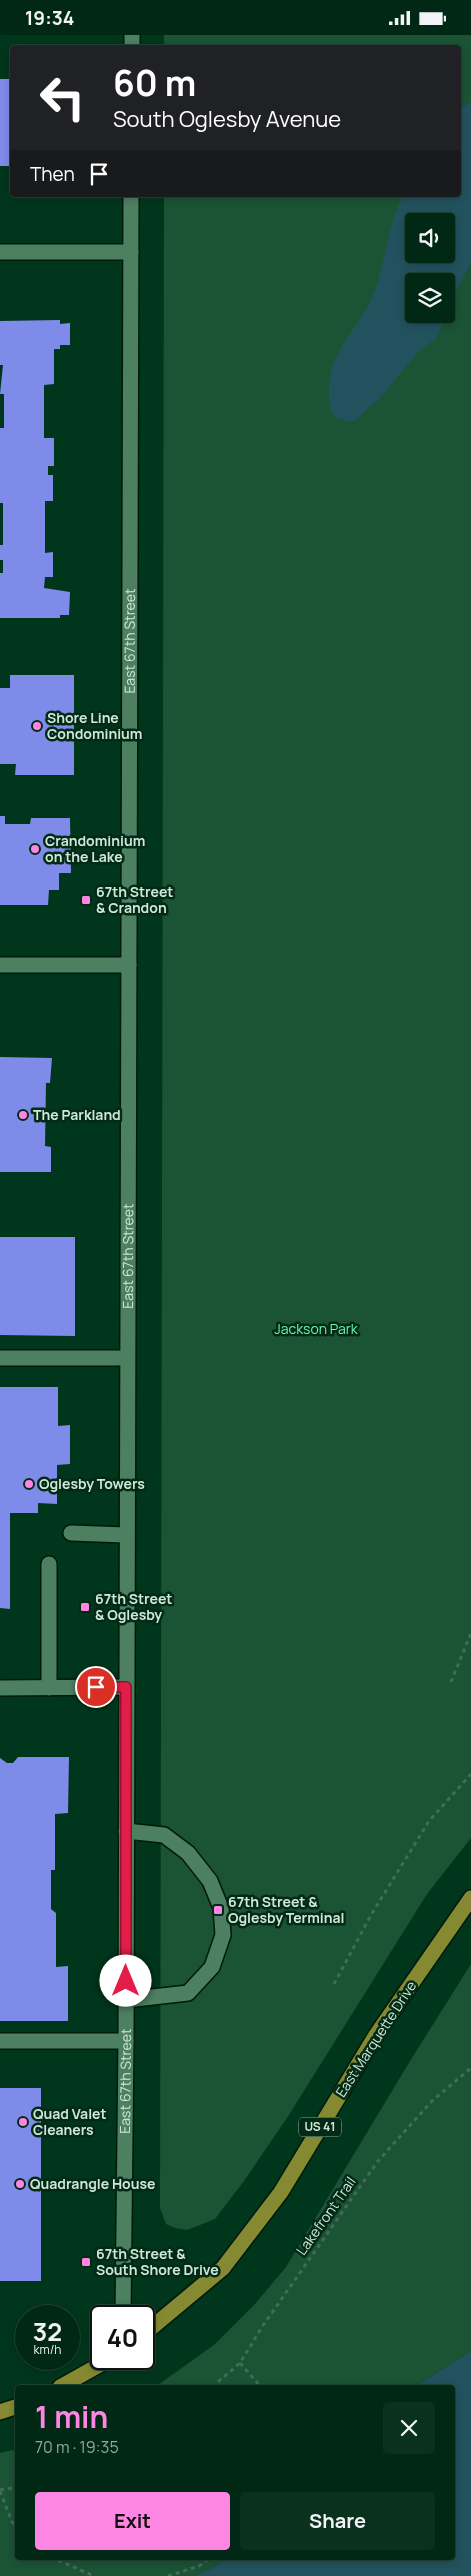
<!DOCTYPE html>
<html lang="en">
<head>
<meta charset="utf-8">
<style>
  :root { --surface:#002815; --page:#0a301e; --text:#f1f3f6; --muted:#95a6a0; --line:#224434; --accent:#fd86e2 }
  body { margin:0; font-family:Manrope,sans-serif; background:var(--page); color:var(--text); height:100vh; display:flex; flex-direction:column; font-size:19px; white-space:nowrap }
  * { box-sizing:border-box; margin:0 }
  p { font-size:16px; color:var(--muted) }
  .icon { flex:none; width:28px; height:28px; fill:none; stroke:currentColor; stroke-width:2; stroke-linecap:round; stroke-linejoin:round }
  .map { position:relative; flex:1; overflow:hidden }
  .side { position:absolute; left:15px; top:2350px; width:440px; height:175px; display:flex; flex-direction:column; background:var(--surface); border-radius:5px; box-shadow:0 2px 8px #0003,0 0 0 1px var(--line) }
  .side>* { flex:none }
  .top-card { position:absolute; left:10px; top:10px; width:451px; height:152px; border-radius:5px; box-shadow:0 2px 8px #0003,0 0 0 1px var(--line); background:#202124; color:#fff; overflow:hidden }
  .fabs { position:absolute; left:405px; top:178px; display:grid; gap:10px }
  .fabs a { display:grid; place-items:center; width:50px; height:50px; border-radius:5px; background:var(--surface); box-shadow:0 2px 8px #0003,0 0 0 1px var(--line); font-size:25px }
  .speed { position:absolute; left:15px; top:2270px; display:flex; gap:10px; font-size:25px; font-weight:700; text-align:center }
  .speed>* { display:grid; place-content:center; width:65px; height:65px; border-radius:50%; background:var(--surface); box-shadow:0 2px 8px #0003,0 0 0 1px var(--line); line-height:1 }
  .speed small { font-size:12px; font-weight:400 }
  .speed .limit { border:2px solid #111; border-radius:8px; background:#fff; color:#111 }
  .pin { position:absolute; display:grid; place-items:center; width:42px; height:42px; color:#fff; margin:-21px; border:2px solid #fff; border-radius:50%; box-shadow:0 1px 5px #0007 }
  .me { position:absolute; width:55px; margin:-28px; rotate:0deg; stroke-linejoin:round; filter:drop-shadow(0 0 4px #0008) }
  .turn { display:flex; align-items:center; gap:18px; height:105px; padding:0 20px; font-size:22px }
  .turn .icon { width:65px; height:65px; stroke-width:2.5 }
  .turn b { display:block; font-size:35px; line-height:42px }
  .then { display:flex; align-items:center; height:48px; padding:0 20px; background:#0003; gap:10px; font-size:19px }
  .round { display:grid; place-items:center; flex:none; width:52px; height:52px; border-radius:5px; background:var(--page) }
  .summary { display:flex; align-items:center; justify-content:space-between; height:85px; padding:0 20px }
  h1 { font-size:30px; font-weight:700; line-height:38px; color:var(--accent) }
  .action { display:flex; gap:10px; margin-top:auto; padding:10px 20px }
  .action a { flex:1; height:58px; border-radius:5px; background:var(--accent); color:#111; font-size:20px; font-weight:700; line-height:58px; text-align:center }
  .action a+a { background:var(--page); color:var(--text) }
  .status { display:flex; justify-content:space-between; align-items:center; height:35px; padding:0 25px; background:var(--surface); direction:ltr }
  .status svg { height:14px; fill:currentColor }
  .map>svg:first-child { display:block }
  .green { fill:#1b5335; fill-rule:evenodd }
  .water { fill:#22525e; fill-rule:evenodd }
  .building { fill:#7f8be8 }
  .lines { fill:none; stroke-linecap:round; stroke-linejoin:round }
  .service-casing { stroke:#011a0c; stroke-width:18 }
  .minor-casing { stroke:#011a0c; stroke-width:18 }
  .tertiary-casing { stroke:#011a0c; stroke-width:18 }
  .primary-casing { stroke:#011a0c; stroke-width:18 }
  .path { stroke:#406d56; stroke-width:3; stroke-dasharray:4 4; stroke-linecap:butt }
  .service { stroke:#4d7f61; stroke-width:15 }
  .minor { stroke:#4d7f61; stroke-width:15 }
  .tertiary { stroke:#4d7f61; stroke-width:15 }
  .primary { stroke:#858a32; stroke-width:15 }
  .route-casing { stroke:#92132f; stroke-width:12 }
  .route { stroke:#e11d48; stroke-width:9 }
  .poi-dot { fill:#fd86e2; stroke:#022a16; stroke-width:2 }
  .labels { text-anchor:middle; stroke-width:5; stroke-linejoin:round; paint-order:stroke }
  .shield { fill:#022a16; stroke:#91af9d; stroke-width:1 }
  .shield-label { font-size:12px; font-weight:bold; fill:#cee8d7 }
  .street-label { font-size:14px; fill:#cee8d7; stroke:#022a16 }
  .poi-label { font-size:14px; font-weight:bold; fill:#cee8d7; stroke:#022a16; text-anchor:start }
  .park-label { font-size:14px; fill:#67f8a9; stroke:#022a16 }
</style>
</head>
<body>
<div class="status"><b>19:34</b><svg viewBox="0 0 49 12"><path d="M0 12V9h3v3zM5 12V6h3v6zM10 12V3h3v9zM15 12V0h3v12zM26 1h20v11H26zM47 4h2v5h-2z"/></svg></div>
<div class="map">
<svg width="471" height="2541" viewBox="0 0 471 2541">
  <rect width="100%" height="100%" fill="#00361c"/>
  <path class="green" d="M164,0h307v1803l-44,56 -140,224 -43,63 -29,38 -28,11 -12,-2 -9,-4 -6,-16 4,-2013h295v-148h-295zM414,186h32v33h-32zM414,246h32v33h-32z
    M471,1929v387l-57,36h-259l59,-42 41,-41 31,-37 124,-206z
    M17,2414l1,108 212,1 -35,18h-195v-123z"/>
  <path class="water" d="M471,67v161l-13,24 -22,52 -15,10 -40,48 -28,25 -18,-4c-7,-11 -6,-17 -6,-29 1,-44 33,-61 46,-99 11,-31 12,-65 29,-95h55v-86zM414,186h32v33h-32zM414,246h32v33h-32z
    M471,2316v225h-276l35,-18 222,-1v-170h-38z"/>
  <path class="building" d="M0,44h12v87h-12z
    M60,285v4l10,-1v22h-10v4h-6v35l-10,1v53h10v28h-6v9h5v26h-8v52l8,-1v25h-8l-1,11 26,4 -1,23h-9v3h-60v-45h3v-13h-3v-15h3v-42h-3v-75h4v-34h-4l3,-29h-3v-44z
    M10,640h64v100h-59l1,-11h-16v-76h10z
    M0,781h5v8h25l1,-6h39l1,55h-12v17h-10l-1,15h-48z
    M0,1022l52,1 -2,25h-4l-1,63 6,1v25h-51z
    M0,1202h75v99l-75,-1z
    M0,1352h58v39l12,-1v39l-13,1v39l-19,-1v10h-28v96l-10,-1z
    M18,1722h51l-1,56 -13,1v56h-4v39l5,4v54l12,-1v55h-68v-263l7,5h6z
    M0,2053h41v193h-41z"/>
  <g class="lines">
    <g class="service-casing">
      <path id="service" d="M0,1323h127
        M71,1498l55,2
        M49,1653v-124
        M126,1965l62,-7 24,-26 11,-32 -2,-27 -11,-27 -22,-28 -24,-18 -38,-4
        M0,2006h126"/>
    </g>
    <g class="minor-casing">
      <path id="minor" d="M0,217h131
        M0,930h129
        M0,1653l126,-1"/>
    </g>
    <g class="tertiary-casing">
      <g id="tertiary">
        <path d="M132,12v-12"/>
        <path id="s1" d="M123,2281l3,-275 5,-1846"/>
      </g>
    </g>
    <g class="primary-casing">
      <path id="primary" d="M144,2299l79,-66 58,-76 95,-157 95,-137
        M60,2352l50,-28
        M0,2377l18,-6"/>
    </g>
    <path class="path" d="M451,1647l20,-49
      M334,1949l37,-69 58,-94 42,-47
      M240,2328l21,24
      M212,2352l28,-24 22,-36 116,-166 54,-60 39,-33
      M0,2455l18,-3
      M0,2456l12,31 6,6
      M51,2522l43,19
      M168,2541l31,-10 12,-9"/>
    <use href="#service" class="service"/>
    <use href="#minor" class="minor"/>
    <use href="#tertiary" class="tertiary"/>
    <use href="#primary" class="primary"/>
  </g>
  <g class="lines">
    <g class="route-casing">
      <path id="route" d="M96,1652h30v294"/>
    </g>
    <use href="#route" class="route"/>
  </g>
  <g class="poi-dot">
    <circle cx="37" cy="691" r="5"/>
    <circle cx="35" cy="814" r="5"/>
    <rect x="81" y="860" width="10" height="10" rx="2.5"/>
    <circle cx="23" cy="1080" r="5"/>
    <circle cx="29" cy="1449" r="5"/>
    <rect x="80" y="1567" width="10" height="10" rx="2.5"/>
    <rect x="213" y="1870" width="10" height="10" rx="2.5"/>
    <circle cx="23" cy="2087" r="5"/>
    <circle cx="20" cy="2149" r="5"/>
    <rect x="81" y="2222" width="10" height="10" rx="2.5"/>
  </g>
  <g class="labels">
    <rect class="shield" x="299" y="2082.5" width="42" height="19" rx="4"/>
    <g class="shield-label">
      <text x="320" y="2096">US 41</text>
    </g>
    <g class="street-label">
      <text dy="5" stroke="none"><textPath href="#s1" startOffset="1675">East 67th Street</textPath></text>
      <text dy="5" stroke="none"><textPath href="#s1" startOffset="1060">East 67th Street</textPath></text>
      <text transform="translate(376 2004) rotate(-57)" y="5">East Marquette Drive</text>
      <text dy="5" stroke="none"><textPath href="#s1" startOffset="235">East 67th Street</textPath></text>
      <text transform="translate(326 2181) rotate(-55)" y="5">Lakefront Trail</text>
    </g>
    <g class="poi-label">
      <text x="47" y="688">Shore Line<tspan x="47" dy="16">Condominium</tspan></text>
      <text x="45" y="811">Crandominium<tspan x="45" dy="16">on the Lake</tspan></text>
      <text x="96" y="862">67th Street<tspan x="96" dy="16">&amp; Crandon</tspan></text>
      <text x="33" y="1085">The Parkland</text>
      <text x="39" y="1454">Oglesby Towers</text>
      <text x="95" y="1569">67th Street<tspan x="95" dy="16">&amp; Oglesby</tspan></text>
      <text x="228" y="1872">67th Street &amp;<tspan x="228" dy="16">Oglesby Terminal</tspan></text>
      <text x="33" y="2084">Quad Valet<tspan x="33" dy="16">Cleaners</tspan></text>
      <text x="30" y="2154">Quadrangle House</text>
      <text x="96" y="2224">67th Street &amp;<tspan x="96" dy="16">South Shore Drive</tspan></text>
    </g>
    <g class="park-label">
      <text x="316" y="1299">Jackson Park</text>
    </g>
  </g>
</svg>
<div class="fabs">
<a><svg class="icon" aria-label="sound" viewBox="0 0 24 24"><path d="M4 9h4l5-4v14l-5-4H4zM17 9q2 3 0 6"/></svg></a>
<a><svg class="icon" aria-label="layers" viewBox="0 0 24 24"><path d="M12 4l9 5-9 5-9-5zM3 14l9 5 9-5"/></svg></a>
</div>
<div class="speed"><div>32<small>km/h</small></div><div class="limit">40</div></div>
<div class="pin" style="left:96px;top:1652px;background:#d93025"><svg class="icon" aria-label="arrive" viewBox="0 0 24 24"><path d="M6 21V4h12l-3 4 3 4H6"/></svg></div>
<svg class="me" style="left:126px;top:1946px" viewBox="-20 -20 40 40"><circle r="19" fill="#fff"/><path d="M0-13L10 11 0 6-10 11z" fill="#e11d48"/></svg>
<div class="top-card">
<div class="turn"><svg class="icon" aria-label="left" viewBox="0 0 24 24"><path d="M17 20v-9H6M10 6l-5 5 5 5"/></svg><div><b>60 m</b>South Oglesby Avenue</div></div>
<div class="then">Then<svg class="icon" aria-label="arrive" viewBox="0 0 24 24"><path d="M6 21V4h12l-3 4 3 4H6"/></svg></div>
</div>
<section class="side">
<div class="summary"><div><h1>1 min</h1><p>70 m · 19:35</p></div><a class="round"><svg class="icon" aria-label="close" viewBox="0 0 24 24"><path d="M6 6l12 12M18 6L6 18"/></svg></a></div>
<div class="action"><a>Exit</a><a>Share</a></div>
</section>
</div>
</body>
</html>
